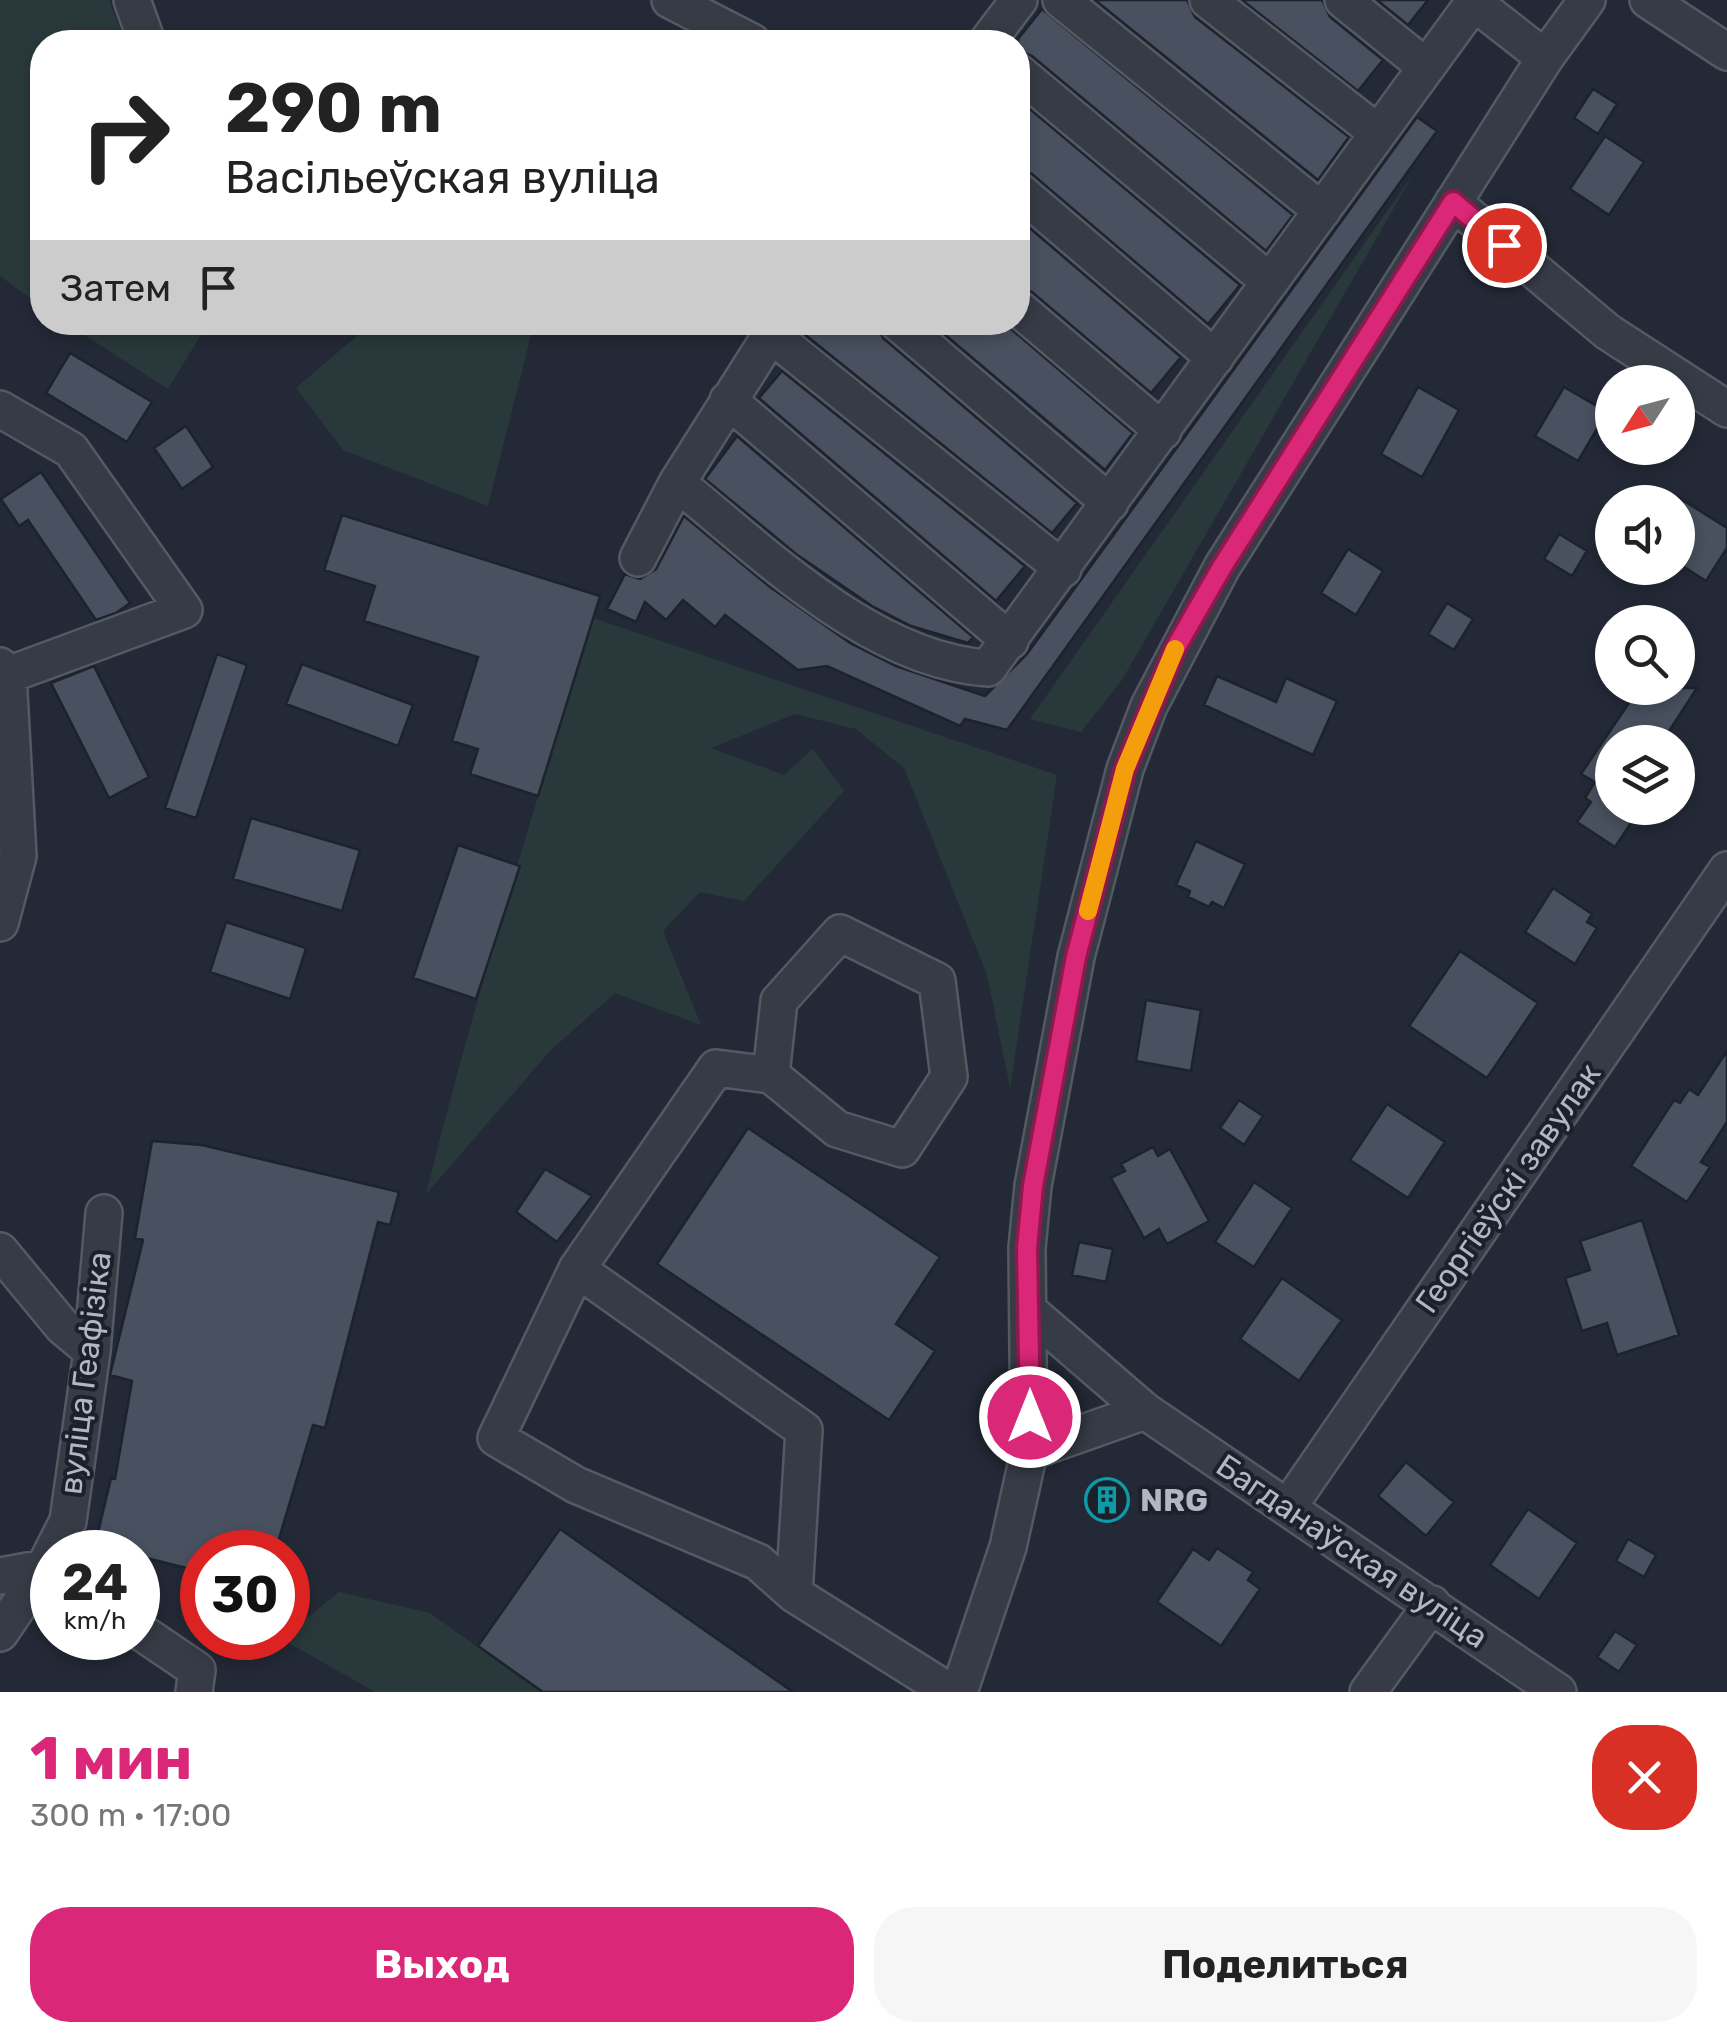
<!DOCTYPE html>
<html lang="ru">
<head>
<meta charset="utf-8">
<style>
  :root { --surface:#fff; --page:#f6f6f6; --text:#222; --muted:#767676; --accent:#db2777 }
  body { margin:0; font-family:Rubik,sans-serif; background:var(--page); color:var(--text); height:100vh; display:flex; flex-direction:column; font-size:38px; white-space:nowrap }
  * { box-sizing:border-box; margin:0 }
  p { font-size:32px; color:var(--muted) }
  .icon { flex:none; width:55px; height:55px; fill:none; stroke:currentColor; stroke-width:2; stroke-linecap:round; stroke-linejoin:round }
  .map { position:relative; height:1692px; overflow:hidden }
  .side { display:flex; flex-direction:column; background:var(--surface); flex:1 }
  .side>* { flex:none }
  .hud { position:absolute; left:30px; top:30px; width:1000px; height:305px; border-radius:40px; box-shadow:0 5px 15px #0003; background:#fff; color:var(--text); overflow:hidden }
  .needle { width:65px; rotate:234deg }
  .fabs { position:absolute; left:1595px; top:365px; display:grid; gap:20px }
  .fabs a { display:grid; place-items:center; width:100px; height:100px; border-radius:50%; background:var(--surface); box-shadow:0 5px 15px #0003; font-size:50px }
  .speed { position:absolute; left:30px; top:1530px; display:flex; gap:20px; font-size:50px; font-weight:700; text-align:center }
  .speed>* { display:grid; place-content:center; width:130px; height:130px; border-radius:50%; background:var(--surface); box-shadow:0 5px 15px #0003; line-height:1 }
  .speed small { font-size:25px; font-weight:400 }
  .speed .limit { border:15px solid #d22; background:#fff; color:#111 }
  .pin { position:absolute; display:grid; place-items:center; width:85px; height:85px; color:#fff; margin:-42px; border:5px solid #fff; border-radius:50%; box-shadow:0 2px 10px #0007 }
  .me { position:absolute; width:110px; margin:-55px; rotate:0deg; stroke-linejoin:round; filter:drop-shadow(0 0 8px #0008) }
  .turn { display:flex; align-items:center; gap:35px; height:210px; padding:0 30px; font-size:45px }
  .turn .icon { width:130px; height:130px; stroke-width:2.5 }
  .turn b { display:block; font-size:70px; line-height:85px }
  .then { display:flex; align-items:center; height:95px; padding:0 30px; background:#0003; gap:20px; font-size:38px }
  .round { display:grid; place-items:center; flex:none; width:105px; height:105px; border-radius:40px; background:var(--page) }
  .overview { display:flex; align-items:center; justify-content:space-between; height:170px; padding:0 30px }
  h1 { font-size:60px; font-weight:700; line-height:75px; color:var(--accent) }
  .primary-button { display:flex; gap:20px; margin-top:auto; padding:20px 30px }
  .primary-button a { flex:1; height:115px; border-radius:40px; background:var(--accent); color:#fff; font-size:40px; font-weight:700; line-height:115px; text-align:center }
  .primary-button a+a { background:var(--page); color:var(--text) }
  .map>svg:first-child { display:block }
  .green { fill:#29393b }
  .building { fill:#49505f; stroke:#1d232d; stroke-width:2.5 }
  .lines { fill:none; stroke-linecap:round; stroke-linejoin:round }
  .minor-casing { stroke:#545964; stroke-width:40 }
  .minor { stroke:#363b46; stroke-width:35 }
  .route-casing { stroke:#8e194d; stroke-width:25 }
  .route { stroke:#db2777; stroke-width:18 }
  .slow { stroke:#f59e0b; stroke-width:18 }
  .labels { text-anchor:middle; stroke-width:8; stroke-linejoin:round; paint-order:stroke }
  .street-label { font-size:32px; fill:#b1b6c3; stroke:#1b212b }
  .poi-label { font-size:32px; font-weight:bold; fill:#b1b6c3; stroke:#1b212b; text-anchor:start }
</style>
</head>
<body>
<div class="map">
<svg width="1727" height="1692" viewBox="0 0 1727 1692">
  <rect width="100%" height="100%" fill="#232936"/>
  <path class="green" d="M0,0h109l16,42h-83v265l-42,-31z
    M1414,173l-292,507 -41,52 -51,-13z
    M66,323l142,-1v1l-40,66z
    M372,323h162l-46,183 -145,-56 -47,-62z
    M593,618l464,157 -47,313 -23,-113 -83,-207 -48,-39 -61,-15 -84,34 73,27 29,-26 31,42 -100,110 -44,-9 -37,39 38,94 -86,-32 -65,58 -124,143c48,-194 108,-385 167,-576z
    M339,1592l91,21 110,79h-165l-95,-54h8v-5z"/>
  <path class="building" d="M1095,0h92l8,17 154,120 -31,43z
    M1242,0h80l8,17 53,43 -25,31z
    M1377,0h51l-20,25z
    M1042,9l251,206 -27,36 -234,-195 -14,-5v-12z
    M1593,89l24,15 -19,30 -24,-16z
    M1018,99l222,186 -32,39 -176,-150 -14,-5z
    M1417,117l20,14 -430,599 -42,-11 -5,7 -133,-60 -29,4 -73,-55 -10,12 -32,-27 -17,20 -21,-18 -9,20 -29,-13 18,-35 15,5 16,-10 28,-53 86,71 80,56 46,23 89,30 42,-42z
    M1605,136l39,26 -35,53 -39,-26z
    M1018,218l163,139 -30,36 -119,-101 -14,-5z
    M800,322h76l7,16 194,165 -25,30 -254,-204z
    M930,322h73l130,111 -28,37z
    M70,353l82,49 -25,40 -81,-49z
    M782,371l243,195 -29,35 -237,-203z
    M1418,387l41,23 -37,67 -41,-23z
    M1564,387l43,25 -29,49 -43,-25z
    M186,426l27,41 -31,22 -28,-41z
    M737,436l236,201 -5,6 -57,-17 -39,-20 -76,-52 -91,-75z
    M41,472l89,131 -14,10 -20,7 -68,-100 -9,6 -18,-27z
    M1678,497l49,31v20l-21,33 -28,-18z
    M342,515l258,81 -62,200 -68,-22 8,-25 -26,-8 26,-84 -114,-36 11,-35 -51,-16z
    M1559,534l28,17 -15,25 -28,-17z
    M1348,549l35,22 -27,44 -35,-22z
    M1447,603l26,16 -19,31 -26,-16z
    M217,654l30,11 -51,153 -31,-10z
    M302,664l111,41 -15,41 -112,-42z
    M94,666l55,111 -40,21 -58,-115z
    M1217,676l59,26 10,-24 51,23 -24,54 -109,-50z
    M1639,688h58l-35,54h-50v66h29l-26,39 -38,-25 14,-20 -6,-4 10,-16 -14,-8z
    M251,818l109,32 -18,61 -109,-32z
    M1196,841l49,23 -21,44 -12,-6 -3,5 -21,-10 2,-6 -14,-6z
    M458,845l62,21 -44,133 -63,-21z
    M1553,888l39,26 -5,8 10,6 -22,36 -50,-32z
    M226,922l80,26 -16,51 -80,-27z
    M1460,951l78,52 -51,75 -78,-52z
    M1146,1000l55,10 -10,61 -55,-10z
    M1727,1051v71l-26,40 9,5 -23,35 -56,-36 43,-66 6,3 9,-14 9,6z
    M1239,1100l24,16 -19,29 -24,-17z
    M1387,1104l58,38 -37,56 -58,-38z
    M748,1128l192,129 -44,67 39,27 -46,69 -232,-156z
    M152,1141l50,4 197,47 -9,33 -12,-3 -53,206 -12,-3 -38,127h-73v20l-107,-27 16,-67 4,1 17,-98 -22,-6 33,-135 -8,-2z
    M1153,1147l5,9 12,-7 39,72 -42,23 -8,-15 -15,9 -33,-60 14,-7 -4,-7z
    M545,1169l47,27 -35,46 -41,-30z
    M1254,1182l38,26 -38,59 -39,-25z
    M1642,1220l37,115 -62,20 -10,-32 -25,8 -17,-53 25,-8 -10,-29z
    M1079,1242l34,7 -7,33 -34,-7z
    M1282,1278l60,42 -43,61 -59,-42z
    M1406,1462l48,40 -28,34 -48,-40z
    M1100,1476l31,17 -17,31 -31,-17z
    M1528,1509l49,34 -38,56 -49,-34z
    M560,1529l233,163h-250l-65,-46z
    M1628,1539l28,16 -12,22 -28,-16z
    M1217,1548l36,24 -5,8 12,9 -39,57 -64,-44 36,-53 16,11z
    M1615,1631l22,14 -18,27 -22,-15z"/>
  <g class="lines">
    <g class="minor-casing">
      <path id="minor" d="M132,0l15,42
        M670,0l82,42
        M1061,0l261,211
        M1208,0l170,133
        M1343,0l83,67
        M1648,0l79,52
        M987,42l32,-42
        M1545,58l42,-58
        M1018,72l252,210
        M1018,190l197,168
        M1453,202l155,130 119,77
        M1018,308l145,123
        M897,322l213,181
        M770,334l293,235
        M728,400l282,241
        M0,409l71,41 113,160 -176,65 -8,-2
        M677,483c87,70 195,178 311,185l486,-666
        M638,558l39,-75 102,-161
        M0,666l8,9 10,181 -18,67
        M771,1075l8,-74 61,-68 97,48 12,96 -47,72 -65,-20 -66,-54 -55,-7 -139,201 -81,169 80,47 182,77 36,32 156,98
        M0,1251l63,76 29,24
        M577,1269l227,161 -10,164
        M1029,1311l116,100 413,281
        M1029,1452l116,-41
        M1289,1506l438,-636
        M0,1576l44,-8 8,5
        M138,1630l59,40 -3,22
        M0,1633l44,-65 24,-47 24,-170 12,-138
        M959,1692l49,-145 21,-95 -2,-204 6,-62 43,-229 49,-188 24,-63 73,-139 323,-509 -74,-58
        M1368,1692l64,-88"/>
    </g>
    <use href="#minor" class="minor"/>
  </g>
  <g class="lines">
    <g class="route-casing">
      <path id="route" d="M1030,1417l-3,-169 6,-62 43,-229 49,-188 51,-122 46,-80 231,-365 51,43"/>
    </g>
    <use href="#route" class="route"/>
    <path class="slow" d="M1088,911l37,-142 50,-120"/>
  </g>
  <defs>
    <g id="building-ring" transform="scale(2.25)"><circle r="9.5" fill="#1b212b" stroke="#0f9aa8" stroke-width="1.5"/><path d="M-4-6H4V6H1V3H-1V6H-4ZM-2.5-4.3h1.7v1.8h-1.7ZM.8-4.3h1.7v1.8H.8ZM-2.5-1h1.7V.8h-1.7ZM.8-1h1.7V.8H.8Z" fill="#0f9aa8"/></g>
  </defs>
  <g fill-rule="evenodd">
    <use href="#building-ring" x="1107" y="1500"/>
  </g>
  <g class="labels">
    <g class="street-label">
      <text transform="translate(1508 1188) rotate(-55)" y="11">Георгіеўскі завулак</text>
      <text transform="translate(85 1373) rotate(-83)" y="11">вуліца Геафізіка</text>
      <text transform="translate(1352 1551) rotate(34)" y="11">Багданаўская вуліца</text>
    </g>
    <g class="poi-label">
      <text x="1140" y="1511">NRG</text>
    </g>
  </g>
</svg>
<div class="fabs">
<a><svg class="needle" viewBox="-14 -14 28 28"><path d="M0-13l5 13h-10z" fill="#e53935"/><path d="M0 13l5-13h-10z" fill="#767676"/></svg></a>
<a><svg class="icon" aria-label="sound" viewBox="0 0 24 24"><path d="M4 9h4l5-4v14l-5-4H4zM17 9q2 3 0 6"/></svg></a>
<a><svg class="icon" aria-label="search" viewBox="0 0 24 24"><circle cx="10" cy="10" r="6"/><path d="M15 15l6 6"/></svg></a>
<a><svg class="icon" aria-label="layers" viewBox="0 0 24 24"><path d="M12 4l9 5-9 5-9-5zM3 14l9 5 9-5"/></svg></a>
</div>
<div class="speed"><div>24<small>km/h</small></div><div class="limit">30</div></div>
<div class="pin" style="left:1504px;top:245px;background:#d93025"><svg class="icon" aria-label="arrive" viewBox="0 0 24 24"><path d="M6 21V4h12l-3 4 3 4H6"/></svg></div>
<svg class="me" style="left:1030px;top:1417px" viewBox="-20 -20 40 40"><circle r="17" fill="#db2777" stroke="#fff" stroke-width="3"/><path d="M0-11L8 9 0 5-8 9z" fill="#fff"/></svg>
<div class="hud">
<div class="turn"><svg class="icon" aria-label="right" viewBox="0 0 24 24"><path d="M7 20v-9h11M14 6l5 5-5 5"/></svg><div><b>290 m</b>Васільеўская вуліца</div></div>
<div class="then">Затем<svg class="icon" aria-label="arrive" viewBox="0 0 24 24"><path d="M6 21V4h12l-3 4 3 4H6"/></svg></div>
</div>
</div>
<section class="side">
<div class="overview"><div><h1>1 мин</h1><p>300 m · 17:00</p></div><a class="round" style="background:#d93025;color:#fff"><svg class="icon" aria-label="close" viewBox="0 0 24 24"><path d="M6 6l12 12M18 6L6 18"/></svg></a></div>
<div class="primary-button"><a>Выход</a><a>Поделиться</a></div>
</section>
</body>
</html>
